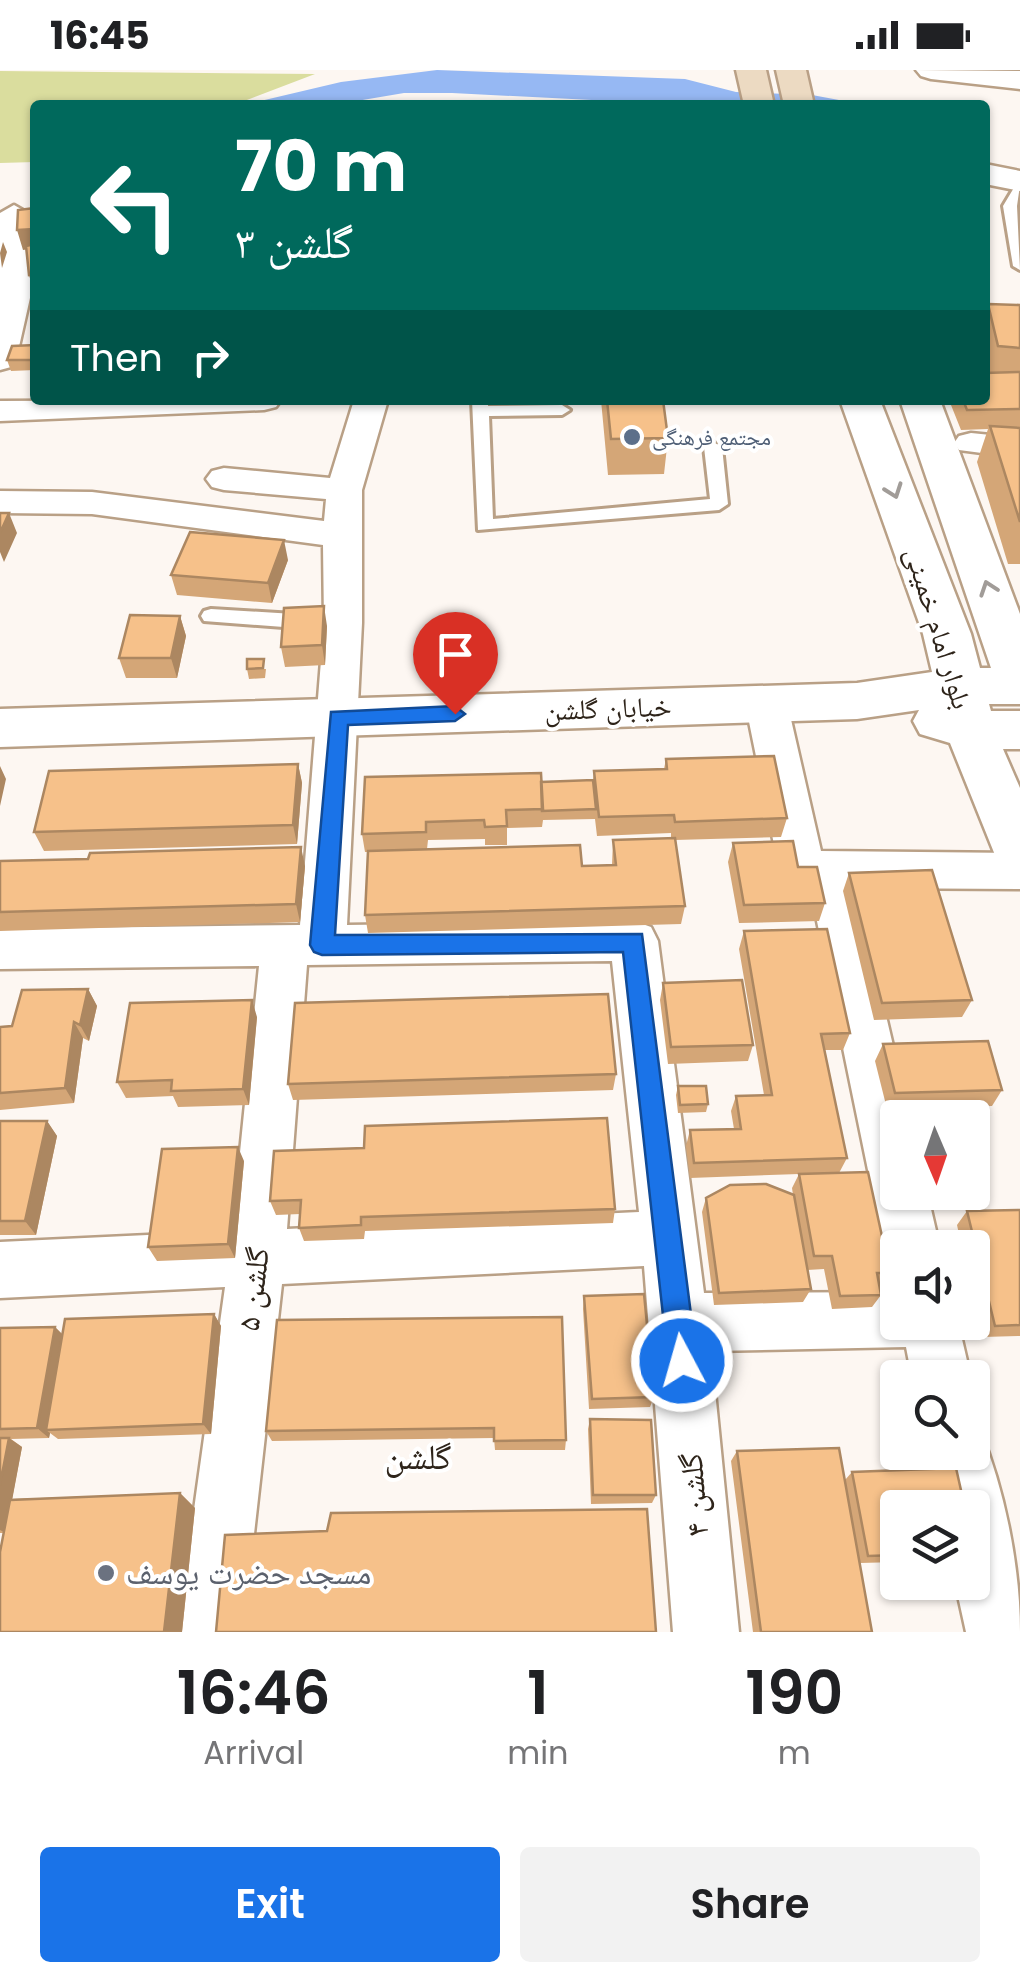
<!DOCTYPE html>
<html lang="en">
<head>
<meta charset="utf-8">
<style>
  :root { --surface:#fff; --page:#f2f2f2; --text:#202124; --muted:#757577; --accent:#1a73e8 }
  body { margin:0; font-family:Poppins,"Noto Naskh Arabic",sans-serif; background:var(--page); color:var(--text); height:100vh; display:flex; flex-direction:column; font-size:38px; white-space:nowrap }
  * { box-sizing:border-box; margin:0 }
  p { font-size:32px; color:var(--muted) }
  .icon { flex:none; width:55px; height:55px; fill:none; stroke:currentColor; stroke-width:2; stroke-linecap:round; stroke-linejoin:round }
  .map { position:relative; height:1562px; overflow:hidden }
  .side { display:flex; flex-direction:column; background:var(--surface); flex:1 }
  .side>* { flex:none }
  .banner { position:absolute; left:30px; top:30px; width:960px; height:305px; border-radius:10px; box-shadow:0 2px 8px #0004; background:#00695c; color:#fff; overflow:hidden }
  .needle { width:65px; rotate:178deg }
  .buttons { position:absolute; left:880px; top:1030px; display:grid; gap:20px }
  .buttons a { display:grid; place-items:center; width:110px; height:110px; border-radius:10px; background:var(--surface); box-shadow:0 2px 8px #0004; font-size:50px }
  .pin { position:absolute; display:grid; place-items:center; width:85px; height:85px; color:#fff; margin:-102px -42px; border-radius:50% 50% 50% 0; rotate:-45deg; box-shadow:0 0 10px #0007 }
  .pin .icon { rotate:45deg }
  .me { position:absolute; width:110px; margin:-55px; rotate:354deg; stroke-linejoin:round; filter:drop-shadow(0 0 8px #0008) }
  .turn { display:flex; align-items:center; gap:35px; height:210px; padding:0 40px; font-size:45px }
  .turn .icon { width:130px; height:130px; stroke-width:2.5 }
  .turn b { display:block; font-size:70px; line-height:85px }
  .then { display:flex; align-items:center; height:95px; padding:0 40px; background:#0003; gap:20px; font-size:38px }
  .eta { display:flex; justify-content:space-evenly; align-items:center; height:170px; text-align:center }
  .eta b { font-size:60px; font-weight:600; line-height:70px }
  .cta { display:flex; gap:20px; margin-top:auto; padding:20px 40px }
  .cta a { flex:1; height:115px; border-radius:10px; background:var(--accent); color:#fff; font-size:40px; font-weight:600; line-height:115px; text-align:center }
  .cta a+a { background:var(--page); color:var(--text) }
  .status { display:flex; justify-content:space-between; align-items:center; height:70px; padding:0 50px; background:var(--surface); direction:ltr }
  .status svg { height:28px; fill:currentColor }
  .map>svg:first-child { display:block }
  .green { fill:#dadd9e }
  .water { fill:#96b8f3 }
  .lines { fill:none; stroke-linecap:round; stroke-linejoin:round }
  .service-casing { stroke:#b9a086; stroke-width:6 }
  .minor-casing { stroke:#b9a086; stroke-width:5 }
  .tertiary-casing { stroke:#b9a086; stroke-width:5 }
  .secondary-casing { stroke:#b9a086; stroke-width:5 }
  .service { fill:#fff; fill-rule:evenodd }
  .minor { fill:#fff; fill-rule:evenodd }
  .tertiary { fill:#fff; fill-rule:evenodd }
  .secondary { fill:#ecdac2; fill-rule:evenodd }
  .wall { fill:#d4a677; fill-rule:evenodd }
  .shaded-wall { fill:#ac8761 }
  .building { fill:#f6c18a; stroke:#ac8761; stroke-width:2.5 }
  .oneway { stroke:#a19c98 }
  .route { fill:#1a73e8; stroke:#114b97; stroke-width:2.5 }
  .service-dot { fill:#5c6f8a; stroke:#fff; stroke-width:4 }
  .worship-dot { fill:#6b7280; stroke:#fff; stroke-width:4 }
  .labels { text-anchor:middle; stroke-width:8; stroke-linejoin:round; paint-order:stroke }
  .far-service-label { font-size:22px; fill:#4e5e75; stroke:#fff; text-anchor:start }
  .street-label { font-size:28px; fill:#2e241a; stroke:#fff }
  .near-street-label { font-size:32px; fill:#2e241a; stroke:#fff }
  .near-worship-label { font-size:32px; fill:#5b616d; stroke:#fff; text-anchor:start }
  .near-neighbourhood-label { font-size:35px; fill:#2e241a; stroke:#fff }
</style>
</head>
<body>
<div class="status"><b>16:45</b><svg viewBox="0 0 49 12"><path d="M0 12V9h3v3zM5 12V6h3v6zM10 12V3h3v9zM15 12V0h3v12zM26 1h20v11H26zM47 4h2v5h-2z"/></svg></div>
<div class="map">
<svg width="1020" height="1562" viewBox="0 0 1020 1562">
  <rect width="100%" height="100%" fill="#fdf7f2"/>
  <path class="green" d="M0,1l315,3 -81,31h-199v57l-35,1z"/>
  <path class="water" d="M437,0l248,9 51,13 76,3 54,10h-176l-238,-12h-48l-71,12h-90l98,-23z"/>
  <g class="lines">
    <g class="service-casing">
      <path id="service" d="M1020,115l-3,21 3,64 -7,-4 -10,-60 12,-20z
        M472,330h16v6l74,-1 8,5 -8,5 -73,1 4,103 217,-20 -6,-52 9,-5 9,5 6,57 -9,6 -241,20z
        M211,539l99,6 10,7 -10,7 -106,-8 -3,-5 3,-5z"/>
    </g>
    <g class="minor-casing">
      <path id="minor" d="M14,135l14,8 4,76 -16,71 -5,7 -11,3v-157z
        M281,330l-5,7 -12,3 -264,11v-20z
        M354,330h34l-26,90v133l-15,302 287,-4 17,6 7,14 46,352 194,-1v30h60l13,56h-59l-6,-31 -195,4 28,281h-66l-29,-366 -362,18 -39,348h-66l48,-345 -225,11v-56l232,-11 27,-265 -259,3v-40l300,-4 24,-302 -1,-78 -231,-31 -92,-1v-22l92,1 232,29 2,-22 -102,-9 -12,-3 -6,-8 6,-8 12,-3 106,10zM612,891l27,251 -352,17 20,-264z
        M971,363l49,5v20l-61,-8 -5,-7 5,-7z
        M766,617l15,4 6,11 34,149 199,2v36l-164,-1 54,230h-12v74h29l13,56h-42v21l-6,-2 -8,-19 -74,-361 -24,-5 -7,-13 -34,-167 6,-11z
        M972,1358l8,2c25,61 40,137 40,202h-54l-11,-50h17v-74h-32l-12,-56h44z"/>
    </g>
    <g class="tertiary-casing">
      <path id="tertiary" d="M916,0l104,1v18l-89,-10 -10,-3z
        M985,94l35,7v20l-35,-7z
        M840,330h40l91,234 9,34h11l-91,-268h40l80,214v90h-31l2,7h29v38h-17l17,39v88l-19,-6 -51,-127 -30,-9 -7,-13 6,-11 -62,9 -857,28v-38l857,-26 75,-11 -9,-38z"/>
    </g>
    <g class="secondary-casing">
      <path id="secondary" d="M736,0h30l8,35h-30z
        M776,0h30l8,35h-30z"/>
    </g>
    <use href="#service" class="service"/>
    <use href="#minor" class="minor"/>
    <use href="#tertiary" class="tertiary"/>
    <use href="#secondary" class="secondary"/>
  </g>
  <path class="wall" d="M988,234l32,1v259h-12l-31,-102 11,-33 -27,1 -12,-30h36l3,-27 -3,-15v-43z
    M35,275v25l-24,1 -4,-11z
    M601,330h62l5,38 -4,36 -56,1z
    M288,490l-16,43 -95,-8 -6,-20z
    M180,546l6,20 -9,42h-51l-7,-20z
    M327,556l-2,39 -40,2 -4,-20z
    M247,599h19l-1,9 -16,1z
    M666,689l121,59 -6,19 -106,3 10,66 -4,18 -313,9 -3,-18 3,-63h-3l-3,-18 179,-52 52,-2 1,-9 70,-2zM595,749l2,17 74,-3v5l-58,2 -1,25 -30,1 -155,-17 1,-9 57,-1v6h22v-17l35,-1 1,-7z
    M298,694l4,19 -5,61 -253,7 -10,-19z
    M733,773l92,60 -6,18 -80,2 -11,-61z
    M0,791l305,5 -5,56 -300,9z
    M849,803l123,127 -10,17 -88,3 -31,-129z
    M744,861l106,102 -7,17h-18l22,108 -8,15 51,100 -11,13 2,9 -9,12 -40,2 -8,-40 -17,1 4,19 -8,13 -89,3 -12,-93 4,-14 87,-3 -1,-7 7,-14 -109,4 -4,-32 4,-16 44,-1 -3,-18 5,-15 28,-1 -25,-146z
    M663,913l90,62 -5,16 -80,3 -8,-64z
    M88,919l9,17 -8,35 -6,-3 -9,65 -74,7v-83l12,-1z
    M257,947l-8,88 -71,2 -5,-11 -47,2 -9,-16z
    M883,974l119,46 -10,16 -105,3 -12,-48z
    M616,1004l-3,16 -320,10 -5,-16z
    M678,1016l30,18 -2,8 -28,1 -2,-18z
    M0,1051h47l10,15 -21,99h-36z
    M274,1081l341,58 -2,14 -248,8 -1,8 -60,2 -5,-13 1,-14 -24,1 -6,-14z
    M244,1091l-9,97 -78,3 -9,-14z
    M1020,1140v126l-37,1 -11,-45v-44h-10l-5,-23 10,-14z
    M584,1226l70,101 -4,10 -61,2 -6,-100z
    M214,1244l7,12 -10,108 -153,5 -8,-6 -1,5 -38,1 11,8 -10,52 168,-6 15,15 -13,124h-182l3,-99h-3v-205l55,-1 8,8z
    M277,1250l289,120 -1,10h-70l-1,-12 -222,3 -6,-10z
    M590,1349l66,76 -4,8 -61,1 -3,-75z
    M737,1381l108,29 7,-8 46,36v54l-38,1 12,69h-119l-22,-171z"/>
  <path class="shaded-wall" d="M35,159v19l-12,2 -6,-20z
    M3,172l4,10 -5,16 -2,-15z
    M35,204v11h-3l-3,-10z
    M9,443l8,20 -13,29 -4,-10v-19z
    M284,470l4,20 -16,43 -4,-20z
    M324,536l3,20 -2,39 -3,-20z
    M180,546l6,20 -9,42 -6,-20z
    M298,694l4,19 -5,61 -4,-19z
    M0,696l6,13 -6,27z
    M301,777l4,19 -5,56 -4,-18z
    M88,919l9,17 -8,35 -9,-16z
    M252,930l5,17 -8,88 -6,-16z
    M74,952l9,16 -9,65 -9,-15z
    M47,1051l10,15 -21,99 -11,-14z
    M238,1077l6,14 -9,97 -7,-14z
    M214,1244l7,12 -10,108 -8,-10z
    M55,1257l11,11 -20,92 4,3 -1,5 -12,-10z
    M9,1368l13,9 -16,86 -6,-3v-45z
    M180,1423l15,15 -13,124h-18z"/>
  <path class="building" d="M35,138v21l-18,1 1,-20z
    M35,174v30l-6,1 -3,-29z
    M988,234l32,1v43l-22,-2z
    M35,275l-3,15h-25l5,-14z
    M1020,302v37l-53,1 -4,-10h22v-27z
    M607,330h56l5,38 -57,1z
    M990,356l30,2v94z
    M0,443h9l-9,20z
    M190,462l94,8 -16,43 -97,-8z
    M324,536l-2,39 -41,2 3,-39z
    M130,545l50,1 -9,42h-52z
    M247,589h17l-1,9 -16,1z
    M774,686l13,62 -112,4 -1,-7 -75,2 -5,-46 73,-2 -1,-10z
    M298,694l-5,61 -259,7 15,-61z
    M541,703l2,36 -37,1 1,16 -22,1 -1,-7 -58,2v10l-64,2 3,-57z
    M593,710l3,29 -54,2 -1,-29z
    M675,768l10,68 -320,9 3,-64 212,-6 2,21 34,-1 -3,-25z
    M793,771l5,26h19l8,36 -81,2 -11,-62z
    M301,777l-5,57 -296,8v-51l88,-2 2,-6z
    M932,800l40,130 -90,3 -33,-130z
    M827,859l23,104 -29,1 26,124 -153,5 -4,-33 51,-1 -5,-33 36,-1 -28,-164z
    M742,910l11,65 -82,2 -8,-64z
    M88,919l-8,36 -6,-3 -9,66 -65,5v-66l12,-1 10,-36z
    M608,924l8,80 -328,10 7,-81z
    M252,930l-9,89 -72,2 1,-11 -55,2 13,-79z
    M988,971l14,49 -107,3 -12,-49z
    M678,1016h28l2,18 -28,1z
    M607,1048l8,91 -254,8v8l-62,3 2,-28 -31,1 4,-50 90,-3 1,-22z
    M0,1051h47l-22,100h-25z
    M238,1077l-10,97 -80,3 14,-98z
    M868,1102l22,101h-13l4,22 -41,1 -8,-40h-18l-15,-82z
    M766,1114l28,11 17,94 -92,4 -13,-95 24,-13z
    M1020,1140v115l-25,1 -28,-115z
    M644,1224l10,103 -62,2 -8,-103z
    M214,1244l-11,110 -157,6 19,-111z
    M562,1247l4,123 -72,1v-13l-228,3 11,-111z
    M55,1257l-18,101 -37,1v-101z
    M590,1349l61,1 5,75h-63z
    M0,1368h9l-9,47z
    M839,1378l33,184h-111l-24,-181z
    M956,1398l9,40h-67v47l-30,1 -16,-84z
    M180,1423l-16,139h-164v-80l10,-52z
    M647,1439l9,123h-440l9,-97 102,-4 4,-18z"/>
  <defs><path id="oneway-chevron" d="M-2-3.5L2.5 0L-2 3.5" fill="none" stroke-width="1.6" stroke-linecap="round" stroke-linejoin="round" transform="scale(2.5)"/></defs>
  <g class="oneway">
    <use href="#oneway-chevron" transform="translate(894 421) rotate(70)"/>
    <use href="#oneway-chevron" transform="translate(988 518) rotate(-109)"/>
  </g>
  <path class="route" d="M455,636l10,8 -10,7 -107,4 -13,210 307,-1 55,427 -4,11 -11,4 -10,-4 -4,-11 -45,-409 -301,3 -8,-3 -4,-7 21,-233z"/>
  <circle class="service-dot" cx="632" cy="367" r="10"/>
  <circle class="worship-dot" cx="106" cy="1503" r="10"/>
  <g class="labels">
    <g class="far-service-label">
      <text x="652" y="375">مجتمع فرهنگی</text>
    </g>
    <g class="street-label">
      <text transform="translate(939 558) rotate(73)" y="10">بلوار امام خمینی</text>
      <text transform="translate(608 638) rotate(-2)" y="10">خیابان گلشن</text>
    </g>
    <g class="near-street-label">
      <text transform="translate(253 1219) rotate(-83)" y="11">گلشن ۵</text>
      <text transform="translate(694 1425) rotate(-95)" y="11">گلشن ۴</text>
    </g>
    <g class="near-worship-label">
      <text x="126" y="1514">مسجد حضرت یوسف</text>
    </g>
    <g class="near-neighbourhood-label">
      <text x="418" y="1399">گلشن</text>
    </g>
  </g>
</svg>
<div class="buttons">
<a><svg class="needle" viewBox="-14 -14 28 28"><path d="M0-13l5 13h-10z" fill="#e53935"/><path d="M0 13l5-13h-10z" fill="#757577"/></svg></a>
<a><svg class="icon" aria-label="sound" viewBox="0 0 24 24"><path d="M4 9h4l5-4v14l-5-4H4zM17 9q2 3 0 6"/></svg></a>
<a><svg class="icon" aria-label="search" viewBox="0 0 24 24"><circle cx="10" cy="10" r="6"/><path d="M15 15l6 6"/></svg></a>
<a><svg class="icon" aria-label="layers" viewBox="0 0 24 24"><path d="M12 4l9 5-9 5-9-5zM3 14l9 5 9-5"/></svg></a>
</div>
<div class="pin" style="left:455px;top:644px;background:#d93025"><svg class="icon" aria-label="arrive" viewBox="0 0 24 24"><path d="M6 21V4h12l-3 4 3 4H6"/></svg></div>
<svg class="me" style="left:682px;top:1291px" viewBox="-20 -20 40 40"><circle r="17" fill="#1a73e8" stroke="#fff" stroke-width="3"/><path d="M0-11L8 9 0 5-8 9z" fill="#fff"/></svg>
<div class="banner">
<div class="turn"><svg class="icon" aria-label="left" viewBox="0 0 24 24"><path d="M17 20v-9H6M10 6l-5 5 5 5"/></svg><div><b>70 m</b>گلشن ۳</div></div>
<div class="then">Then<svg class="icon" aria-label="right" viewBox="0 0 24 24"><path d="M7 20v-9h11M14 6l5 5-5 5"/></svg></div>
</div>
</div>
<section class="side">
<div class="eta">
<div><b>16:46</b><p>Arrival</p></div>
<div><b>1</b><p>min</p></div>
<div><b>190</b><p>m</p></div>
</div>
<div class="cta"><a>Exit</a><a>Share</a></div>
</section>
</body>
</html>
